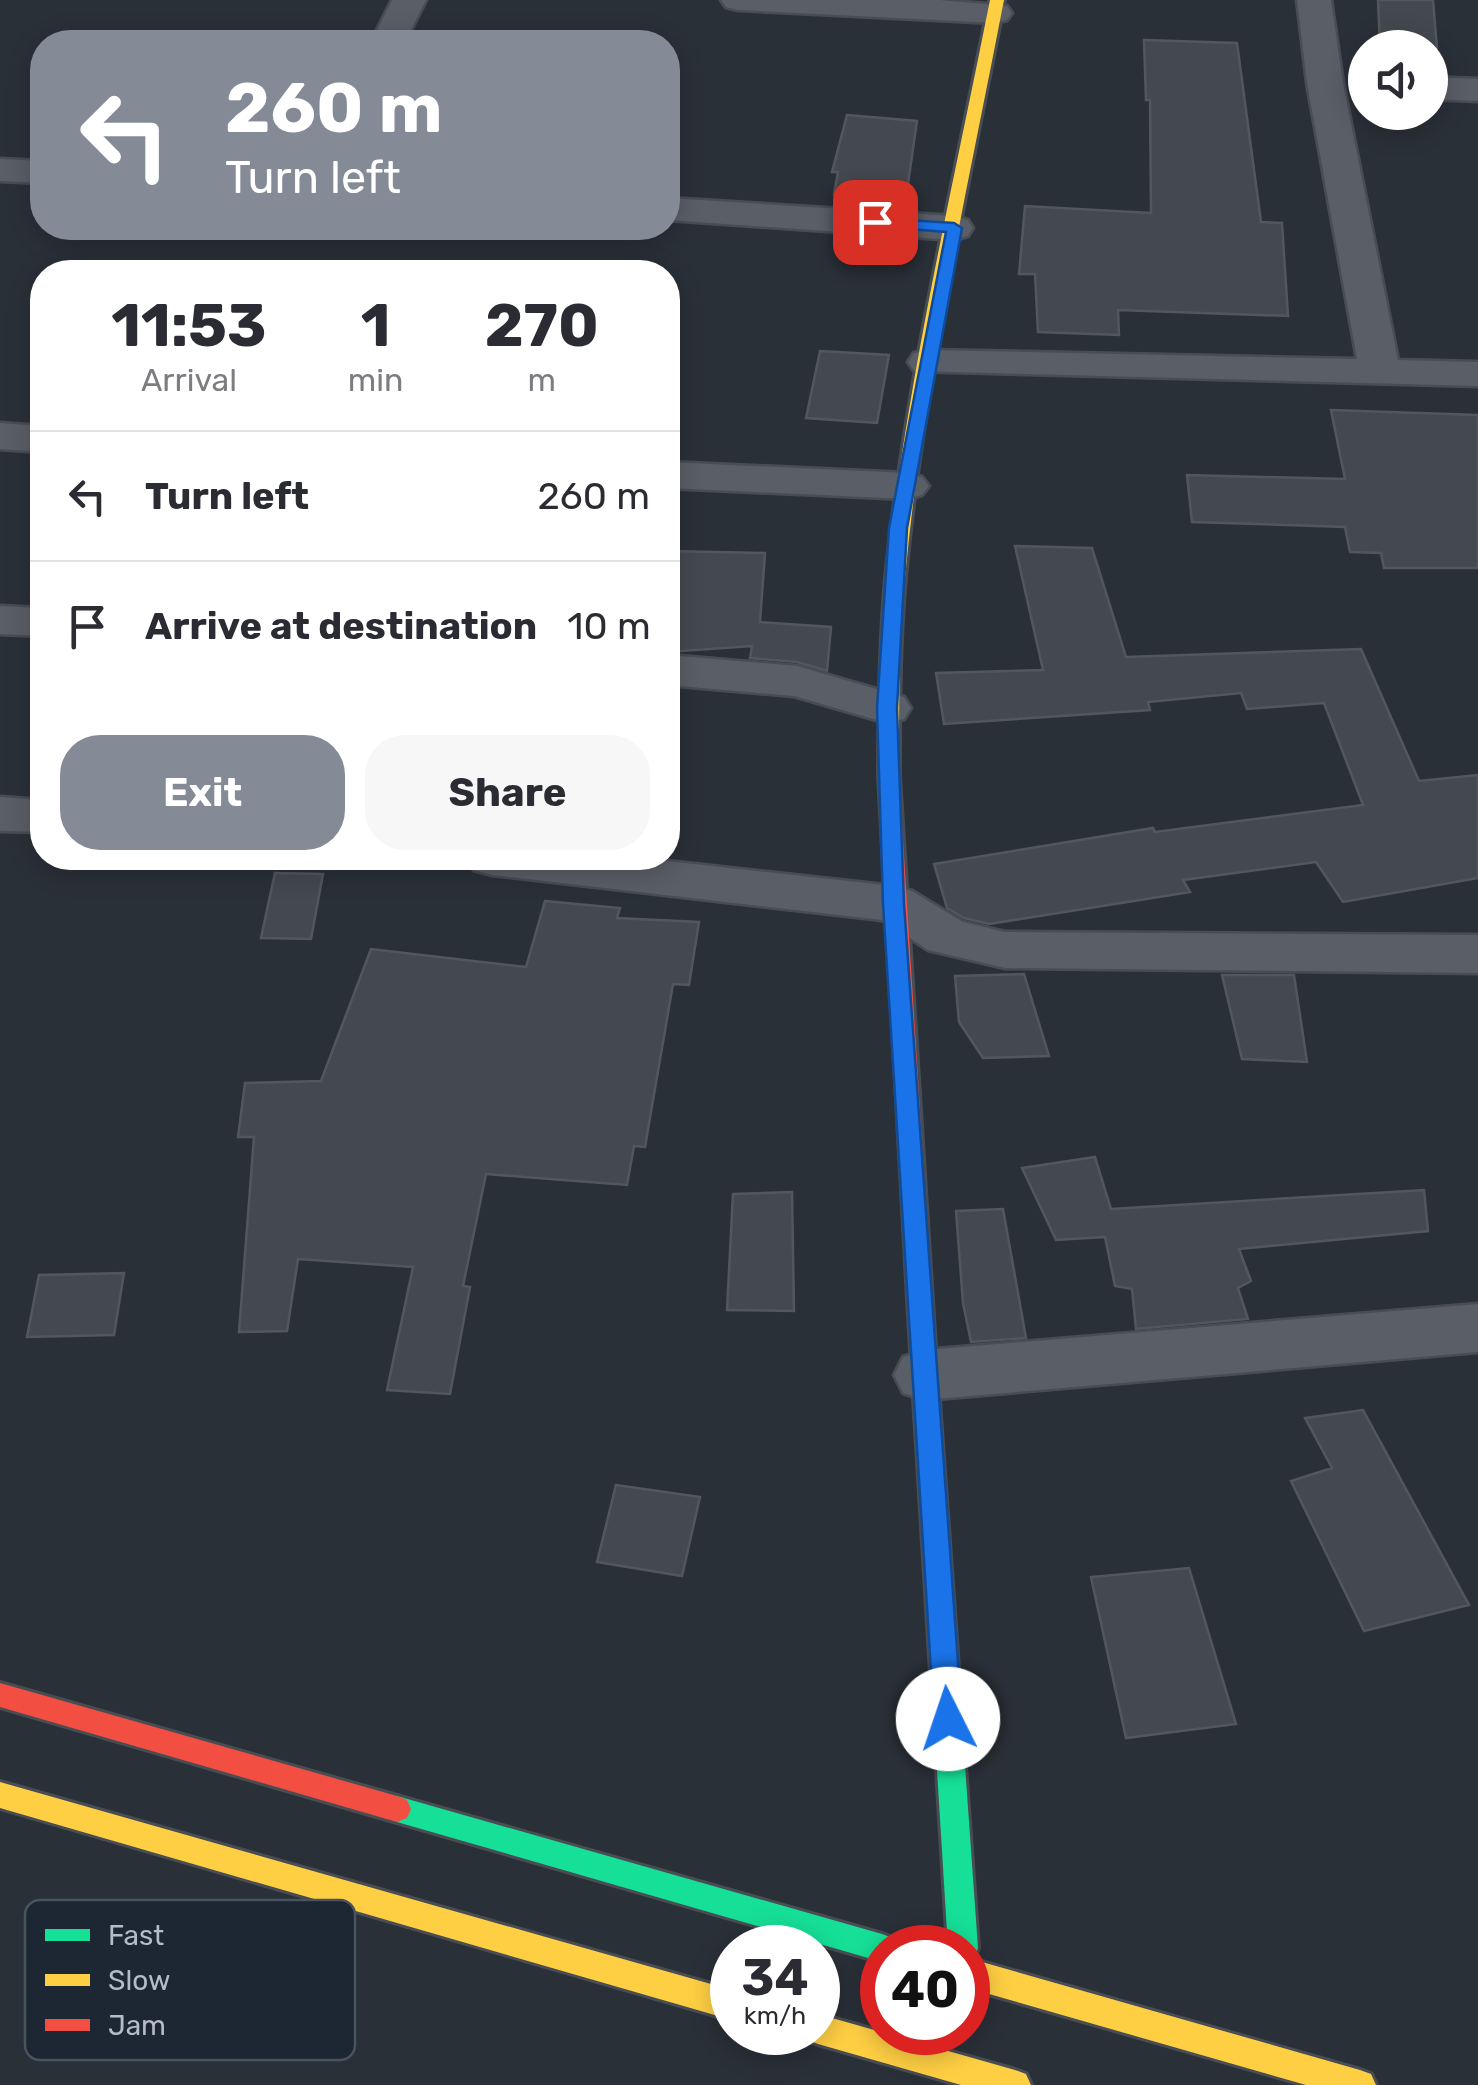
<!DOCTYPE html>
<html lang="en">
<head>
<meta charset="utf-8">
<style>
  :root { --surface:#fff; --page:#f7f7f7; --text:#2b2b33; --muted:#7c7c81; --line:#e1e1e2; --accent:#848b96 }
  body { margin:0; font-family:Rubik,sans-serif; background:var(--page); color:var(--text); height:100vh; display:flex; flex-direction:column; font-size:38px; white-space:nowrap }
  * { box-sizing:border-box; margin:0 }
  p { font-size:32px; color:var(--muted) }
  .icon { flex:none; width:55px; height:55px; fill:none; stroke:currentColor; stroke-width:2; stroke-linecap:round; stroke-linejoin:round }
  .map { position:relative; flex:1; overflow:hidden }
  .drawer { position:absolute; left:30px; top:260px; width:650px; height:610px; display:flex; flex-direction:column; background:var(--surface); border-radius:40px; box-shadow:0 5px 25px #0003 }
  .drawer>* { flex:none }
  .banner { position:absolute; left:30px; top:30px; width:650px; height:210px; border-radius:40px; box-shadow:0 5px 25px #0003; background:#848b96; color:#fff; overflow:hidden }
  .fabs { position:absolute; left:1348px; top:30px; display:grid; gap:20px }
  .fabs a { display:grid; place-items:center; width:100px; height:100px; border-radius:50%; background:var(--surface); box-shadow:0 5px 25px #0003; font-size:50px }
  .speed { position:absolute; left:710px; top:1925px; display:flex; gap:20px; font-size:50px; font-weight:700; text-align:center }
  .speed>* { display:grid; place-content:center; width:130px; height:130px; border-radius:50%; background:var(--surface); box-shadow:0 5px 25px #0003; line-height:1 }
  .speed small { font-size:25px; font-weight:400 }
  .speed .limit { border:15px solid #d22; background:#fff; color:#111 }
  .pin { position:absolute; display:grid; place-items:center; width:85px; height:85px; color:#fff; margin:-42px; border-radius:20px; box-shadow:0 5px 15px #0006 }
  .me { position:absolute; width:110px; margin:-55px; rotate:356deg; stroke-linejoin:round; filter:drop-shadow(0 0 8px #0008) }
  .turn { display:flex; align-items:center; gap:35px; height:210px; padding:0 30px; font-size:45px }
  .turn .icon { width:130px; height:130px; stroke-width:2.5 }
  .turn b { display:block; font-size:70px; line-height:85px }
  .eta { display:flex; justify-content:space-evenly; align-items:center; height:170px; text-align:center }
  .eta b { font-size:60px; font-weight:700; line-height:70px }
  .button { display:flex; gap:20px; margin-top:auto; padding:20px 30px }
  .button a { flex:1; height:115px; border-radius:40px; background:var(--accent); color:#fff; font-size:40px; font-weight:700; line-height:115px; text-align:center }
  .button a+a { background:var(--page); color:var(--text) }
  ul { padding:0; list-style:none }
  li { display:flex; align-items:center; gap:30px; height:130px; padding:0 30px; border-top:2px solid var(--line) }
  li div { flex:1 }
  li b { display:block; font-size:38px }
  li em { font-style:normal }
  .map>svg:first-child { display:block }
  .building { fill:#444950; stroke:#52575f; stroke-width:2.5 }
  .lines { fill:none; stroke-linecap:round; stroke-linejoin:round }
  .street-casing { stroke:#484c53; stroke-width:5 }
  .fast-casing { stroke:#484c53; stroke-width:6 }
  .slow-casing { stroke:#484c53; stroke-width:6 }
  .jam-casing { stroke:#484c53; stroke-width:6 }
  .street { fill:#5a5e66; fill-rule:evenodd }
  .fast { fill:#16e098; fill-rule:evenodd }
  .slow { fill:#ffcf43; fill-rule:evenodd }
  .jam { fill:#f24e42; fill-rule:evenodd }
  .route { fill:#1a73e8; stroke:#114b97; stroke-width:2.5 }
  .key { fill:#1d2633; stroke:#4a5360; stroke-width:2.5 }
  .key-label { font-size:28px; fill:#b4bcc9 }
</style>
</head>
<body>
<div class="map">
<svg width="1478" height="2085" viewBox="0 0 1478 2085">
  <rect width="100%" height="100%" fill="#2a3038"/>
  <path class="building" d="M1378,0h55l4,48h-57z
    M1144,40l93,3 24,179 21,1 6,93 -170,-6 1,25 -81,-3 -3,-58h-16l6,-68 126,7 -1,-113h-4z
    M847,115l70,6 -11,77 -72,-4 4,-22h-6z
    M820,351l69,4 -12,68 -71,-5z
    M1331,410l147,5v153h-94l-3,-15 -31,-1 -5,-25 -153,-5 -5,-47 158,4z
    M1015,546l77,2 34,109 235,-8 58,132 59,-6v103l-135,24 -27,-40 -133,18 7,12 -201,32 -25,-6 -17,-10 -13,-44 219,-36 2,4 208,-27 -39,-102 -77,6 -6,-16 -93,9 2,8 -206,14 -8,-51 107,-3z
    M668,551l97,2 -5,69 71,5 -4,44 -30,-9 -47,-4 2,-12 -84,6z
    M275,873l48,1 -12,65 -50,-1z
    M545,901l75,7 -3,10 82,4 -10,63 -16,-1 -28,163 -11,-1 -7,39 -141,-11 -23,112 7,1 -20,107 -63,-4 26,-123 -115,-8 -11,72 -48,1 15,-195h-16l7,-54 76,-2 50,-132 155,18z
    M1024,974l25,82 -66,2 -24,-36 -4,-46z
    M1222,975h72l13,87 -65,-3z
    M1095,1157l16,52 313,-19 4,41 -189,18 12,32 -13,7 10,31 -112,10 -4,-40 -17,-3 -10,-49 -49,3 -34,-72z
    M792,1192l2,119 -67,-1 6,-116z
    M1003,1209l23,129 -55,4 -8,-39 -7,-92z
    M124,1273l-10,62 -87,2 12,-62z
    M1363,1410l106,195 -105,26 -73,-150 41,-13 -27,-50z
    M616,1485l84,12 -18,79 -85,-14z
    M1189,1568l47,156 -110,14 -35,-161z"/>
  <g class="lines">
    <g class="street-casing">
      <path id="street" d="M392,0h34l-21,42h-34z
        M721,0h219l67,6 5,7 -5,7 -12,3 -257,-13 -12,-3z
        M1297,0h34l12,83 55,277 80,2v24l-564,-15 -6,-9 6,-9 15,-3 428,9 -50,-276z
        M1430,77l48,2v22l-48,-2z
        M0,159l42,2v22l-42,-2z
        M668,198l286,18 14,4 5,8 -5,8 -14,4 -286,-20z
        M0,423l42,3v26l-42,-3z
        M668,462l239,11 15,4 7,9 -7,9 -15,4 -239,-11z
        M0,606l42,2v28l-42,-2z
        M668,655l129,11 107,31 7,11 -7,11 -17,4 -93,-27 -126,-11z
        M0,797l42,3v32l-42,-1z
        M466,858h174l254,28 18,5 51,31 42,10 473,3v38l-473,-5 -77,-18 -46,-30 -390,-45 -18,-5z
        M1478,1304v48l-553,48 -22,-7 -9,-18 9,-18 22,-7z"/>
    </g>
    <g class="fast-casing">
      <path id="fast" d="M921,1307l9,3 3,7 45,631 -4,10 -6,3v-13h-20l-39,-631 3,-7z
        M397,1796l485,138 11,4 4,10h-15v14l-485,-140 -10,-4 -4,-9 4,-9z"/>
    </g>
    <g class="slow-casing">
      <path id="slow" d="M990,0h14c-37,192 -81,383 -99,578 -6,66 -6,132 -6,198l-10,7 -10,-7c0,-66 1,-132 7,-198 20,-195 66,-386 104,-578z
        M0,1782l732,208v30l-732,-212z
        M968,1958l392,112 11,4 5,11h-70l-338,-97z
        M818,2014l197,56 11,4 5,11h-70l-143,-41 -11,-4 -3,-8h14z"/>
    </g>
    <g class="jam-casing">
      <path id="jam" d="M889,769l10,7 34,541 -3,7 -9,3 -9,-3 -3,-7 -30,-541z
        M0,1683l397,113 10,4 4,9 -4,9 -10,4 -397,-115z"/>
    </g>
    <use href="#street" class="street"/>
    <use href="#fast" class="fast"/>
    <use href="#slow" class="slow"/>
    <use href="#jam" class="jam"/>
  </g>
  <path class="route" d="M875,218l79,5 8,5 -55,300 -10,180 7,196 58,815 -4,9 -10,4 -10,-4 -4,-9 -51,-815 -6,-196 12,-180 57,-296 -76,-6 -3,-4z"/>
  <rect x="25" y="1900" width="330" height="160" rx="15" class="key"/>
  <rect x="45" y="1929" width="45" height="12" fill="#16e098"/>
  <rect x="45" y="1974" width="45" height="12" fill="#ffcf43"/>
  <rect x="45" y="2019" width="45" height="12" fill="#f24e42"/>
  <g class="key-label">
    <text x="108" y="1945">Fast</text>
    <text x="108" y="1990">Slow</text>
    <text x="108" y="2035">Jam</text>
  </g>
</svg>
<div class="fabs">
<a><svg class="icon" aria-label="sound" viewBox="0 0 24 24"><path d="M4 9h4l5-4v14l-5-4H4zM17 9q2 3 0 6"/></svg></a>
</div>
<div class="speed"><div>34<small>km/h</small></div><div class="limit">40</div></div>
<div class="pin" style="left:875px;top:222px;background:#d93025"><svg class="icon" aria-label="arrive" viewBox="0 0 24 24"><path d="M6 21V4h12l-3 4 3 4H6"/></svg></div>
<svg class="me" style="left:948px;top:1719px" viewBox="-20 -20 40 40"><circle r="19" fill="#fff"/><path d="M0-13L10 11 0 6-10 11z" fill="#1a73e8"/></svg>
<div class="banner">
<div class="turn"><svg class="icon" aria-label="left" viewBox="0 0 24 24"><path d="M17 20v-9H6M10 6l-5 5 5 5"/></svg><div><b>260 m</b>Turn left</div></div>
</div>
<section class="drawer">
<div class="eta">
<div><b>11:53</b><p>Arrival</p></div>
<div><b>1</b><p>min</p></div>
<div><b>270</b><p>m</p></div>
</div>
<ul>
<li><svg class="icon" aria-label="left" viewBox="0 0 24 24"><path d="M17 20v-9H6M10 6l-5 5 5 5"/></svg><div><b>Turn left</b></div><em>260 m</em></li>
<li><svg class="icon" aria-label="arrive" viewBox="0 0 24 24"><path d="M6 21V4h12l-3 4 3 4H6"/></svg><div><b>Arrive at destination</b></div><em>10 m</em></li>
</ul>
<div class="button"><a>Exit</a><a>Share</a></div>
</section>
</div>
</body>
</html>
